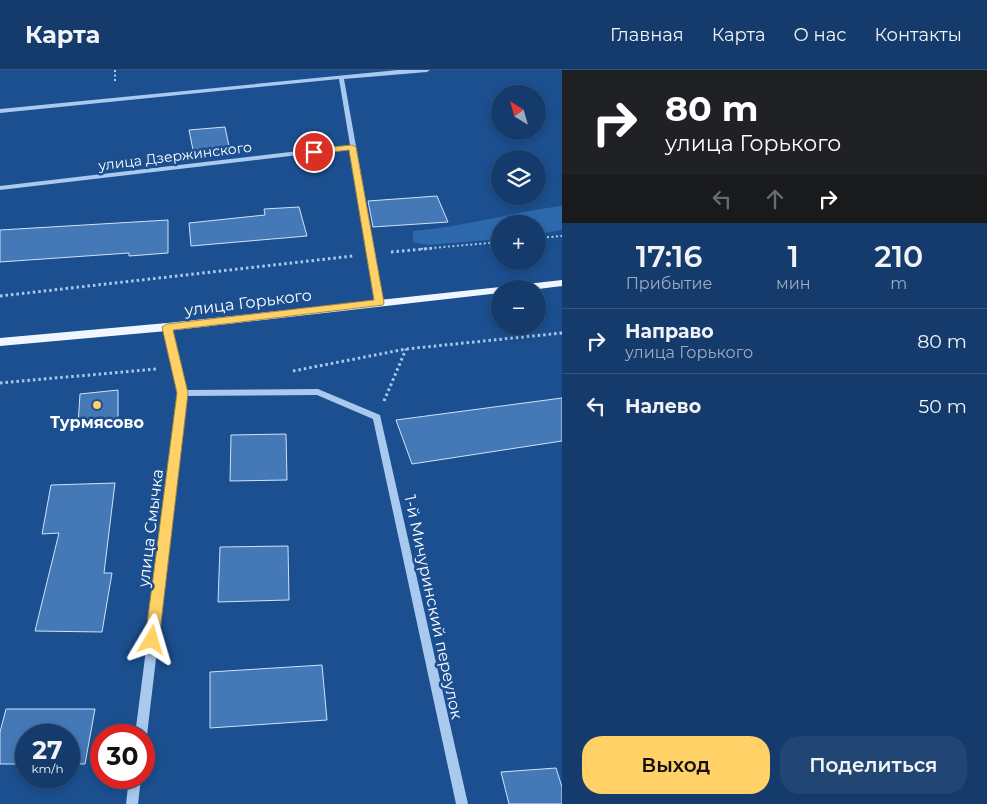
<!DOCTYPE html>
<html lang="ru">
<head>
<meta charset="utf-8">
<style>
  :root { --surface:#143b6b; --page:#214673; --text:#f1f3f6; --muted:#9dadc1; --line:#33557e; --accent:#ffd166 }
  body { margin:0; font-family:Montserrat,sans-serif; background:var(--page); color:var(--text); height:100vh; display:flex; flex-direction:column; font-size:19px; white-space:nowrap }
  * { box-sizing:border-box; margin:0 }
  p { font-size:16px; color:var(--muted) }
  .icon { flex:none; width:28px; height:28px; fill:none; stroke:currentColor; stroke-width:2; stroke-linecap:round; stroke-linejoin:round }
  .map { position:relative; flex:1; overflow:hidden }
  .drawer { display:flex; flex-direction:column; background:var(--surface); width:425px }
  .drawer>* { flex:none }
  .top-card { background:#202124; color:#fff; overflow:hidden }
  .needle { width:32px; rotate:323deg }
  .buttons { position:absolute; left:491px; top:15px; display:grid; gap:10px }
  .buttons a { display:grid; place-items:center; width:55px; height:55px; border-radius:50%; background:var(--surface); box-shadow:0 2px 8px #0003,0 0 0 1px var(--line); font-size:25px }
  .speed { position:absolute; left:15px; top:654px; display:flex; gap:10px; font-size:25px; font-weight:700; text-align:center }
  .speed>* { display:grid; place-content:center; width:65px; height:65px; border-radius:50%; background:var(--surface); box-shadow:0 2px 8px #0003,0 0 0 1px var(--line); line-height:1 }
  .speed small { font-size:12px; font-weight:400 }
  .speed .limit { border:8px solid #d22; background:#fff; color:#111 }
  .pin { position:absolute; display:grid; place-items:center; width:42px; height:42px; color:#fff; margin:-21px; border:2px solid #fff; border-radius:50%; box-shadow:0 1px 5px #0007 }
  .me { position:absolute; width:55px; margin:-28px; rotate:7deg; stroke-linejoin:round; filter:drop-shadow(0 0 4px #0008) }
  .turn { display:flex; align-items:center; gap:18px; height:105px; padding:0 20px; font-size:22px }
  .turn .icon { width:65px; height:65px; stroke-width:2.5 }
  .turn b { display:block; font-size:35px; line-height:42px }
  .lanes { display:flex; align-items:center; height:48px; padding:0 20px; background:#0003; justify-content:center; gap:25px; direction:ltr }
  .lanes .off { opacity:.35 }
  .eta { display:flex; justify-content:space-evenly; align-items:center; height:85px; text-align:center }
  .eta b { font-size:30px; font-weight:600; line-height:35px }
  .button { display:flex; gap:10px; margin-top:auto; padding:10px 20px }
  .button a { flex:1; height:58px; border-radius:20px; background:var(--accent); color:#111; font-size:20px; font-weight:600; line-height:58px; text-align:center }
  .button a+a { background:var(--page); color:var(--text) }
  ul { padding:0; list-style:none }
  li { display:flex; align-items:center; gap:15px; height:65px; padding:0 20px; border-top:1px solid var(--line) }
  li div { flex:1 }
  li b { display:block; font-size:19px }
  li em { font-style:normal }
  header { display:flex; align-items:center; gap:30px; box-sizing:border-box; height:70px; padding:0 25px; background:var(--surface); border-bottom:1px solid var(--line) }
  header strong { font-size:24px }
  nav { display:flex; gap:28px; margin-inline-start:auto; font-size:18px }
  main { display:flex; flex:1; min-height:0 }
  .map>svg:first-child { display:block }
  .green { fill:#2e69ad }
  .building { fill:#4478b7; stroke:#cfe3fa }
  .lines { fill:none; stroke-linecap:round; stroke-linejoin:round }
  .path-far1 { stroke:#a9c9ee; stroke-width:2; stroke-dasharray:2 2.5; stroke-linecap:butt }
  .path { stroke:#a9c9ee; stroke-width:3; stroke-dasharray:2.5 3; stroke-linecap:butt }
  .minor { fill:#a9c9ee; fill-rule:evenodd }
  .major { fill:#f0f6ff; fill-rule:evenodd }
  .route { fill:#ffd166; stroke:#a68842 }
  .poi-dot { fill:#ffd166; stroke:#1b4f8f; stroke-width:2 }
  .labels { text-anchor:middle; stroke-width:5; stroke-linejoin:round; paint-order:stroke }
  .far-street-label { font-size:14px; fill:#fff; stroke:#1b4f8f }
  .street-label { font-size:16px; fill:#fff; stroke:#1b4f8f }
  .poi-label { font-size:16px; font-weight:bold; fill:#fff; stroke:#1b4f8f }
</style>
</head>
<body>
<header>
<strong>Карта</strong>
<nav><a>Главная</a><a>Карта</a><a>О нас</a><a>Контакты</a></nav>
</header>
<main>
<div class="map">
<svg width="562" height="734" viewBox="0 0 562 734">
  <rect width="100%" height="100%" fill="#1b4f8f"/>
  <path class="green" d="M562,136v24l-24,4v-10h-38v15l-72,6 -15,-3v-11c50,-4 99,-19 149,-25z"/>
  <path class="building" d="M225,57l5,24 -36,4 -5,-25z
    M437,126l11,26 -75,5 -5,-26z
    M299,137l8,29 -116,10 -2,-23 76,-8 -1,-6z
    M168,150v33l-39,3v-3l-129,9v-32z
    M118,320v30l-40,4 2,-30z
    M562,328v43l-150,23 -16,-44z
    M286,364l1,46 -57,1 1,-46z
    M115,413l-11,90h8l-10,59 -67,-1 24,-98 -17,1 9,-49z
    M288,476l1,54 -71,2 2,-55z
    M322,595l5,55 -117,8v-56z
    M6,639h89l-10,55h-16v-29h-43v29h-26v-32z
    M556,698l6,19v17h-53l-8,-32z"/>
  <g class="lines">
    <path class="path-far1" d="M115,0v12
      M538,168l24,-2
      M421,179l79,-7"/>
    <path class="path" d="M391,182l44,-4
      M0,226l353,-40
      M293,301l113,-22 156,-16
      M0,313l156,-14
      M384,331l22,-52"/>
    <path class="minor" d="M398,0h32l-3,2 -83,7 40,224 -1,2h-6l-1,-2 -26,-154 -350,41v-4l350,-41 -11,-66 -339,34v-4z
      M167,254l4,3 15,63 132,-1 62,26 88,389h-12l-83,-385 -56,-24 -130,1 -40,339 -3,5v-5h-9l44,-342 -16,-66z
      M129,708h12l-3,26h-12z"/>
    <path class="major" d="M562,210v6l-24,3h-38v4l-333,38 -167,15v-8l167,-15 333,-36 4,1 5,-2z"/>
  </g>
  <path class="route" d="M352,75l4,2 28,156 -1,2 -210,25 15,63 -29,247 -2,5 -5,2 -5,-2 -2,-5 32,-247 -15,-66 5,-3 207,-24 -25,-150 -35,4 -4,-2 4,-3z"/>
  <circle class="poi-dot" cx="97" cy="335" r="5"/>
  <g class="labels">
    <g class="far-street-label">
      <text transform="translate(175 86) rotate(-7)" y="5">улица Дзержинского</text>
    </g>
    <g class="street-label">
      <text transform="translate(248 232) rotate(-7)" y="6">улица Горького</text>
      <text transform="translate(150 458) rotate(-83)" y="6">улица Смычка</text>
      <text transform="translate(434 537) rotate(78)" y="6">1-й Мичуринский переулок</text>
    </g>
    <g class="poi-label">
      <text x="97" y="358">Турмясово</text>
    </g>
  </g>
</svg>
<div class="buttons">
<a><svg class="needle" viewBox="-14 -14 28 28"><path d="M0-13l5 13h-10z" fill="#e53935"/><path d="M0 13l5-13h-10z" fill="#9dadc1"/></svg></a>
<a><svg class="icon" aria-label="layers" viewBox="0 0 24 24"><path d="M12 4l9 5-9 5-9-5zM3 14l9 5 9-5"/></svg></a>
<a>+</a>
<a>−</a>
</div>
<div class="speed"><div>27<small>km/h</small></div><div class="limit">30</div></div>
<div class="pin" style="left:314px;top:82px;background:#d93025"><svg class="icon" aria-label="arrive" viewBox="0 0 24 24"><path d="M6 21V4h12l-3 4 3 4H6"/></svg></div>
<svg class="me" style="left:152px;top:570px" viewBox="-20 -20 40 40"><path d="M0-17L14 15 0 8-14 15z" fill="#ffd166" stroke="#fff" stroke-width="4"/></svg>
</div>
<section class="drawer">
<div class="top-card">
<div class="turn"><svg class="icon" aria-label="right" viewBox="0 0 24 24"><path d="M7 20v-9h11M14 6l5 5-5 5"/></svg><div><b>80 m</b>улица Горького</div></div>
<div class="lanes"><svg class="icon off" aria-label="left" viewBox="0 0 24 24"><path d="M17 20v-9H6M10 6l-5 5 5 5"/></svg><svg class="icon off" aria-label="ahead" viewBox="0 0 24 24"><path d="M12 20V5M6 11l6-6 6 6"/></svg><svg class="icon" aria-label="right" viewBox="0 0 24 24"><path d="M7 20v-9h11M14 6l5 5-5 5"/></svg></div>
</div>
<div class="eta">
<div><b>17:16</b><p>Прибытие</p></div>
<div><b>1</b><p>мин</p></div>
<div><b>210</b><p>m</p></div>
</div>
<ul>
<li><svg class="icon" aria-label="right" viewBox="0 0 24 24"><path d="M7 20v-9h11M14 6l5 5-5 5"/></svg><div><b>Направо</b><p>улица Горького</p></div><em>80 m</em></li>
<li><svg class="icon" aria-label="left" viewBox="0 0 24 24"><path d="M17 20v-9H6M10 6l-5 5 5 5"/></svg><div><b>Налево</b></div><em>50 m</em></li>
</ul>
<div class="button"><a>Выход</a><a>Поделиться</a></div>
</section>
</main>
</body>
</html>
